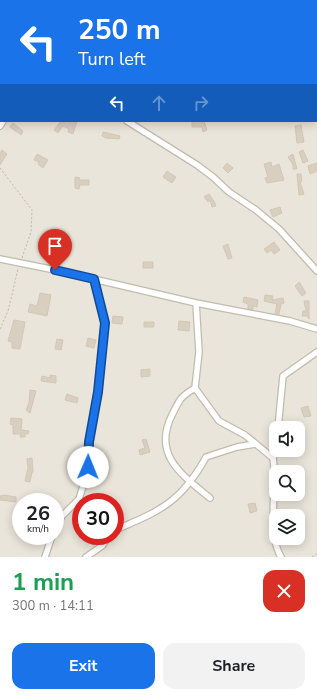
<!DOCTYPE html>
<html lang="en">
<head>
<meta charset="utf-8">
<style>
  :root { --surface:#fff; --page:#f2f2f2; --text:#202124; --muted:#757577; --accent:#1a73e8 }
  body { margin:0; font-family:"Nunito Sans",sans-serif; background:var(--page); color:var(--text); height:100vh; display:flex; flex-direction:column; font-size:15px; white-space:nowrap }
  * { box-sizing:border-box; margin:0 }
  p { font-size:13px; color:var(--muted) }
  .icon { flex:none; width:22px; height:22px; fill:none; stroke:currentColor; stroke-width:2; stroke-linecap:round; stroke-linejoin:round }
  .map { position:relative; height:557px; overflow:hidden }
  .drawer { display:flex; flex-direction:column; background:var(--surface); flex:1 }
  .drawer>* { flex:none }
  .banner { position:absolute; left:0px; top:0px; width:317px; height:122px; box-shadow:0 2px 10px #0003; background:#1a73e8; color:#fff; overflow:hidden }
  .controls { position:absolute; left:269px; top:421px; display:grid; gap:8px }
  .controls a { display:grid; place-items:center; width:36px; height:36px; border-radius:8px; background:var(--surface); box-shadow:0 2px 10px #0003; font-size:20px }
  .speed { position:absolute; left:12px; top:493px; display:flex; gap:8px; font-size:20px; font-weight:700; text-align:center }
  .speed>* { display:grid; place-content:center; width:52px; height:52px; border-radius:50%; background:var(--surface); box-shadow:0 2px 10px #0003; line-height:1 }
  .speed small { font-size:10px; font-weight:400 }
  .speed .limit { border:6px solid #d22; background:#fff; color:#111 }
  .pin { position:absolute; display:grid; place-items:center; width:34px; height:34px; color:#fff; margin:-41px -17px; border-radius:50% 50% 50% 0; rotate:-45deg; box-shadow:0 0 4px #0007 }
  .pin .icon { rotate:45deg }
  .me { position:absolute; width:44px; margin:-22px; rotate:1deg; stroke-linejoin:round; filter:drop-shadow(0 0 3px #0008) }
  .turn { display:flex; align-items:center; gap:14px; height:84px; padding:0 12px; font-size:18px }
  .turn .icon { width:52px; height:52px; stroke-width:2.5 }
  .turn b { display:block; font-size:28px; line-height:34px }
  .lanes { display:flex; align-items:center; height:38px; padding:0 12px; background:#0003; justify-content:center; gap:20px; direction:ltr }
  .lanes .off { opacity:.35 }
  .round { display:grid; place-items:center; flex:none; width:42px; height:42px; border-radius:12px; background:var(--page) }
  .headline { display:flex; align-items:center; justify-content:space-between; height:68px; padding:0 12px }
  h1 { font-size:24px; font-weight:700; line-height:30px; color:#1e9e55 }
  .cta { display:flex; gap:8px; margin-top:auto; padding:8px 12px }
  .cta a { flex:1; height:46px; border-radius:12px; background:var(--accent); color:#fff; font-size:16px; font-weight:700; line-height:46px; text-align:center }
  .cta a+a { background:var(--page); color:var(--text) }
  .map>svg:first-child { display:block }
  .residential { fill:#eae5da; fill-rule:evenodd }
  .building { fill:#d8cfc1; stroke:#d3c7b4 }
  .lines { fill:none; stroke-linecap:round; stroke-linejoin:round }
  .minor-casing { stroke:#c2bbae; stroke-width:8 }
  .major-casing { stroke:#e6c16a; stroke-width:9 }
  .path { stroke:#c4b79f; stroke-width:1; stroke-dasharray:2 2; stroke-linecap:butt }
  .minor { stroke:#fff; stroke-width:5.5 }
  .major { stroke:#ffe39c; stroke-width:7 }
  .route-casing { stroke:#114b97; stroke-width:10 }
  .route { stroke:#1a73e8; stroke-width:7 }
</style>
</head>
<body>
<div class="map">
<svg width="317" height="557" viewBox="0 0 317 557">
  <rect width="100%" height="100%" fill="#f6f3ec"/>
  <path class="residential" d="M0,0h317v557h-317zM1,1h315v120h-315zM276,428h22v22h-22zM276,472h22v22h-22zM21,502h34v34h-34zM81,502h34v34h-34zM276,516h22v22h-22z"/>
  <path class="building" d="M61,121h16l-4,13 -5,-2 1,-3 -6,-3 -5,7 -4,-3z
    M192,121h12l3,9 -4,2 -1,-5h-10z
    M13,123l10,8 -2,4 -11,-8z
    M301,125l3,17 -7,1 -2,-17z
    M103,132l17,4 -1,3 -13,-1 -4,-2z
    M2,150l5,4 -7,11v-12z
    M303,150l5,11 -5,2 -4,-11z
    M37,154l11,6 -5,8 -5,-4 1,-2 -5,-2z
    M293,154l4,15h-4v-4l-5,-8z
    M271,162l1,5 7,-3 5,16 -17,3 -2,-5 3,-1 -4,-13z
    M227,163l6,5 -5,5 -5,-5z
    M317,163v8l-7,3 -2,-8z
    M167,171l9,6 -4,6 -9,-6z
    M297,174h4l1,7 -2,1 4,12 -5,1z
    M75,177l5,1 -1,2h10v5h-9l-1,4 -4,-1z
    M209,194l6,9 1,3 -4,1 -2,-7 -2,2 -4,-5z
    M280,207l2,6 -9,4 -3,-7z
    M274,242l6,8 -6,4 -3,-4 -4,3 -3,-4z
    M228,244l4,14 -4,1 -5,-13z
    M143,262h10v6h-10z
    M299,282l7,11 -4,3 -7,-10z
    M40,293l11,2 -4,21 -19,-4 2,-8 7,2z
    M265,295l8,1 -1,4 11,-2 1,5 -3,1 -2,10 -4,-1 2,-9 -13,-3z
    M244,297l14,3 -1,7 -4,-1v4l-5,-1v-5l-5,-2z
    M304,301h5v18l-2,-3h-5l1,-5h3z
    M113,316l10,1 -1,7 -10,-1z
    M14,320l11,2 -5,27 -8,-1v-6l-4,-1z
    M179,321l11,1 -1,9 -11,-1z
    M144,322h10v5h-10z
    M88,338l8,2 -2,8 -8,-2z
    M57,339l6,1 -2,10 -6,-1z
    M150,369v7l-9,1v-7z
    M50,375l6,1v7l-15,-2 1,-5 8,2z
    M30,390l6,1 -6,22 -4,-3 3,-7z
    M67,394l11,4 -1,5 -12,-3z
    M308,406l3,10 -7,1 -3,-9z
    M11,418l11,1 -1,11 8,1 -1,3h-3v3h-5l1,-3h-8v-9l-3,-1z
    M146,439l4,13 -10,3 -1,-5 6,-2 -3,-8z
    M76,452l7,2 -3,9 -4,-1z
    M32,458l1,14h-1l-2,10 -5,-1 3,-13 -1,-9z
    M4,495l12,2v5l-16,-2v-4z
    M255,503l2,8 -7,2 -2,-9z"/>
  <g class="lines">
    <g class="minor-casing">
      <path id="minor" d="M207,0v1
        M310,0v1
        M76,1v-1
        M178,1l1,-1
        M0,22l1,2
        M316,36l1,5
        M127,121l70,44 16,12 16,15 27,18 23,19 38,42
        M0,126l3,-5
        M0,259l55,11 141,33 94,18 27,8
        M196,303l3,49 -4,36 24,33 26,14 28,23c5,30 -7,74 8,99
        M195,388c-15,9 -15,11 -23,27 -20,40 10,60 38,83
        M278,428l5,-52 34,-24
        M273,458l3,-8
        M55,530l7,-14 17,-17 10,-32v-25l7,-36 9,-83 -10,-44
        M115,530c21,-9 45,-18 62,-34 10,-9 23,-27 29,-39l31,-10 18,-3
        M45,557l7,-21
        M86,557l16,-11 7,-10"/>
    </g>
    <g class="major-casing">
      <path id="major" d="M20,1l1,-1
        M0,33l1,-2"/>
    </g>
    <path class="path" d="M0,168l32,42 -1,22 -9,26
      M0,329l8,-18 10,-42
      M312,557l5,-3"/>
    <use href="#minor" class="minor"/>
    <use href="#major" class="major"/>
  </g>
  <g class="lines">
    <g class="route-casing">
      <path id="route" d="M55,270l39,9 11,44 -7,69 -9,50 -1,25"/>
    </g>
    <use href="#route" class="route"/>
  </g>
</svg>
<div class="controls">
<a><svg class="icon" aria-label="sound" viewBox="0 0 24 24"><path d="M4 9h4l5-4v14l-5-4H4zM17 9q2 3 0 6"/></svg></a>
<a><svg class="icon" aria-label="search" viewBox="0 0 24 24"><circle cx="10" cy="10" r="6"/><path d="M15 15l6 6"/></svg></a>
<a><svg class="icon" aria-label="layers" viewBox="0 0 24 24"><path d="M12 4l9 5-9 5-9-5zM3 14l9 5 9-5"/></svg></a>
</div>
<div class="speed"><div>26<small>km/h</small></div><div class="limit">30</div></div>
<div class="pin" style="left:55px;top:270px;background:#d93025"><svg class="icon" aria-label="arrive" viewBox="0 0 24 24"><path d="M6 21V4h12l-3 4 3 4H6"/></svg></div>
<svg class="me" style="left:88px;top:467px" viewBox="-20 -20 40 40"><circle r="19" fill="#fff"/><path d="M0-13L10 11 0 6-10 11z" fill="#1a73e8"/></svg>
<div class="banner">
<div class="turn"><svg class="icon" aria-label="left" viewBox="0 0 24 24"><path d="M17 20v-9H6M10 6l-5 5 5 5"/></svg><div><b>250 m</b>Turn left</div></div>
<div class="lanes"><svg class="icon" aria-label="left" viewBox="0 0 24 24"><path d="M17 20v-9H6M10 6l-5 5 5 5"/></svg><svg class="icon off" aria-label="ahead" viewBox="0 0 24 24"><path d="M12 20V5M6 11l6-6 6 6"/></svg><svg class="icon off" aria-label="right" viewBox="0 0 24 24"><path d="M7 20v-9h11M14 6l5 5-5 5"/></svg></div>
</div>
</div>
<section class="drawer">
<div class="headline"><div><h1>1 min</h1><p>300 m · 14:11</p></div><a class="round" style="background:#d93025;color:#fff"><svg class="icon" aria-label="close" viewBox="0 0 24 24"><path d="M6 6l12 12M18 6L6 18"/></svg></a></div>
<div class="cta"><a>Exit</a><a>Share</a></div>
</section>
</body>
</html>
